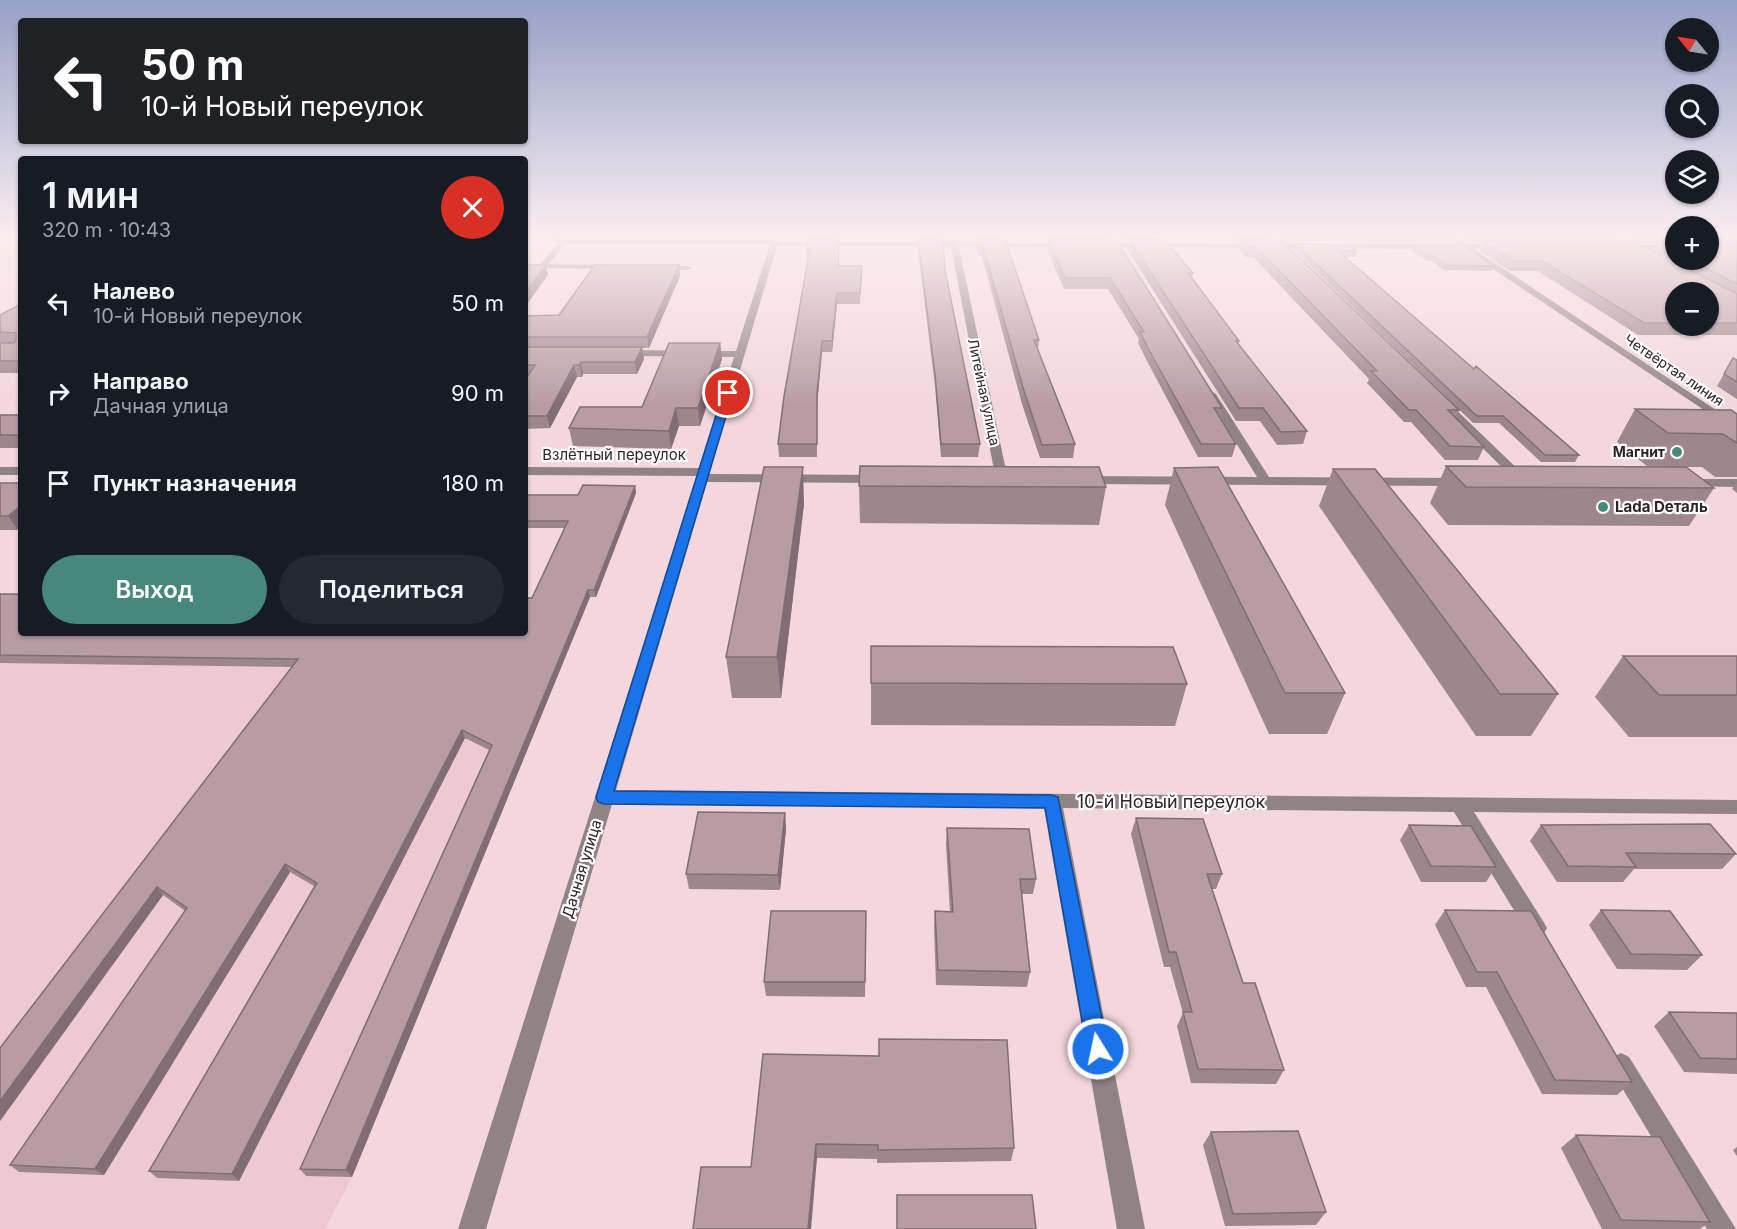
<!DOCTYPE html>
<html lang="ru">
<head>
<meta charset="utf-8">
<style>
  :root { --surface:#171b24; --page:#242831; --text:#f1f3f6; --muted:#9ea1a6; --accent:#46897c }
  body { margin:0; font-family:Inter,sans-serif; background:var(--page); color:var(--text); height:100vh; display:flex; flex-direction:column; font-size:22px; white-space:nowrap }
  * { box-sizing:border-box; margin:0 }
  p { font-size:20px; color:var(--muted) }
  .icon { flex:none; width:33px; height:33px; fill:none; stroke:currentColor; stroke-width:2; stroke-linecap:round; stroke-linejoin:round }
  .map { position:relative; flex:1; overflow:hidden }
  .panel { position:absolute; left:18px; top:156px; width:510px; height:480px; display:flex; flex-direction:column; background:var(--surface); border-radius:6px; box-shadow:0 2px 4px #0004 }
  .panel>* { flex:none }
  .guide { position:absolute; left:18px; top:18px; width:510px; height:126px; border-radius:6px; box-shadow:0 2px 4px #0004; background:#202124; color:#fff; overflow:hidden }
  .needle { width:39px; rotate:300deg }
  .buttons { position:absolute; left:1665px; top:18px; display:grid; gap:12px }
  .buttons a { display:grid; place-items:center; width:54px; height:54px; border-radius:50%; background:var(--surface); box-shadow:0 2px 4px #0004; font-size:30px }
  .pin { position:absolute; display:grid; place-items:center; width:51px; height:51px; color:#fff; margin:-26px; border:3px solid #fff; border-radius:50%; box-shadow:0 2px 6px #0007 }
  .me { position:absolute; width:66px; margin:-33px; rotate:350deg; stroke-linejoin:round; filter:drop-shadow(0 0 4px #0008) }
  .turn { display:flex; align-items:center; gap:21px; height:126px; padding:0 24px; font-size:27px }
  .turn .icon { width:78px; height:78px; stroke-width:2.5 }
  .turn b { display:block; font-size:42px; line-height:51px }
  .round { display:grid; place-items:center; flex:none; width:63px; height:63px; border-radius:32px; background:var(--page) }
  .overview { display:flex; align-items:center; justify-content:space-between; height:102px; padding:0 24px }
  h1 { font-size:36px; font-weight:600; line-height:45px }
  .cta { display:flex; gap:12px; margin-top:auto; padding:12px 24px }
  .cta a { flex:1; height:69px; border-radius:36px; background:var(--accent); color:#fff; font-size:24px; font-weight:600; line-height:69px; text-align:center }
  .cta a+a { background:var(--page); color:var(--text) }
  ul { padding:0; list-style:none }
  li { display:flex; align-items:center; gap:18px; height:90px; padding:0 24px }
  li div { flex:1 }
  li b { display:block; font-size:22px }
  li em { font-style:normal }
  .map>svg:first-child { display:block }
  .built { fill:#eec9d3 }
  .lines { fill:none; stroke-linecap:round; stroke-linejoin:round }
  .minor { fill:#8f8386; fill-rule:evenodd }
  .wall { fill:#9e868d; fill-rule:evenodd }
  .shaded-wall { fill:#816d73 }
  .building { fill:#b89ca4; stroke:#816d73; stroke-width:1.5 }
  .route { fill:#1a73e8; stroke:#114b97; stroke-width:1.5 }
  .poi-dot { fill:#46897c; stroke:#fff; stroke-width:2 }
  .labels { text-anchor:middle; stroke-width:4.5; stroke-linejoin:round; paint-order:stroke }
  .far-street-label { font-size:14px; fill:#2e2427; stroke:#fff }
  .far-poi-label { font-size:14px; font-weight:bold; fill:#2e2427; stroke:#fff; text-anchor:end }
  .street-label { font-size:15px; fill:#2e2427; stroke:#fff }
  .poi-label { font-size:15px; font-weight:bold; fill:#2e2427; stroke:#fff; text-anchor:start }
  .near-street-label { font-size:18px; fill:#2e2427; stroke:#fff }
</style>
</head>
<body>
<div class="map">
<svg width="1737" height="1229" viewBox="0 0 1737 1229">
  <rect width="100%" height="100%" fill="#f3d6de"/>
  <path class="built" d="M0,601l21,32h504v-28h61l-234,572 -27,52h-325z"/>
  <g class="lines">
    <path class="minor" d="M549,234h7l-2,3 9,3h208l3,-6h6l-2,8h172l-2,-8h7l3,8 110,1 4,2 -4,2h-109l49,233 -6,4 -6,-4 -45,-233 -174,-1 -68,228 170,1 6,4 -6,4 -172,-1 -91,308 1121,10v14l-263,-2 69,109 4,7 -4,7 -7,2 -7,-2 -75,-123 -391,-4 82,421h-28l-73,-421 -432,-4 -126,425h-28l239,-753 -172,-1v-8l174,1 35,-111 -110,-1 -5,-3 5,-3 112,1 34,-107h-205l-16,20 63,1 4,2 -4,2 -87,-1v-4h16l17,-21 -12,-3z
      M1442,234h8l17,10 39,1 1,2 -4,2h-29l263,175v8l-274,-183 -362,-2 -4,-2 4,-2 355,1z
      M1603,234h8l22,11h43v4h-37l-4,2 -12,-2v-3z
      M660,266h27l4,2 -4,2h-30l-1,-2z
      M1211,391l5,3 53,83 189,1 6,4 -6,4 -375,-2 -6,-4 6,-4 174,1 -51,-83z
      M1443,400l4,1 79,76 2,3 -2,3h-8l-79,-78 -1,-2z
      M0,467h21v8h-21z
      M1689,479h48v8l-52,-1 -2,-3z
      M1621,1053l8,4 107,172h-29l-94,-156 -4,-8 4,-8z"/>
  </g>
  <path class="wall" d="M810,234h25v5h4v27h23l-2,38h-23l-5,48h-10l-5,53v52h-38l-1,-13 30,-186h-1v-10l3,-9z
    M915,234h27l-1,5 4,31 35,174 -2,13h-37l-6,-71 -17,-137v-9h-2z
    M971,234h31l-1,5 38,101 -1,9 37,95 -2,14h-33l-18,-54 -40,-148h-4l-2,-7v-9h-3z
    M1040,234h70l-1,5 113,169 -2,10 16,26 -4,13h-34l-51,-96 -9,-18 1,-4 -31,-50h-44l-17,-40 1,-9h-5z
    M1115,234h42l-1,6 37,33 -1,5 47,63 -1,3 69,87 -4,13 -26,1 -17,-24h-24l-109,-172 2,-8h-8z
    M1223,234h47l-1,6 190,170 -3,8 28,29 -6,13h-33l-34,-38h-7l-37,-39 2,-4 -116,-122h-8l-6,-7 2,-9h-11z
    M1275,234h177l-3,8 -165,-1z
    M1453,234h223v26h32v-26h29v101h-99l-100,-64h-28l-30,-20 4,-9h-17zM1615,234l15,7h-19zM1636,243h19l-4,7zM1676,292h32v34h-32z
    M1295,244l62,7 -2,6h-10l129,112 105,86 -4,7h-34l-42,-39h-26l-179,-173z
    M1414,246l80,20 -3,5 -47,-1 -12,-9h-5l-15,-10z
    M679,265l1,11 -31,72h-7l2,11 -7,15h-54l-1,3h-5l-27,51 -25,1v-49l2,-3h-2v-61l34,-1z
    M21,304v69h-21v-58z
    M720,343l2,16 -22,67h-21l-8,23 -98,-3 -4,-18 73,-21z
    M1733,358l4,2v39l-20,-13z
    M1635,409l102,5v63h-22l-13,-10h-54l-31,-25z
    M0,415h21v33h-21z
    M1446,466l268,22 -25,38 -241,-1 -18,-22z
    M1174,468l171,225 -18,41h-58l-104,-229z
    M1333,469l225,225 -27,42h-55l-157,-230z
    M1737,482v11l-5,-4z
    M0,483l18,47h-18z
    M635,486l1,7 -40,104h-6l-238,580 -46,-1 -6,-7 189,-419 -24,-12 -226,443 -82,-3 -8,-7 165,-285 -24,-14 -186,303 -85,-3 -9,-7 175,-254 -22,-16 -163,226v-73l292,-381 -292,-4v-69l21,39 511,-35 32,-70h-39v-33h53z
    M859,486l247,1 -7,38 -239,-2z
    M804,504l-23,194h-49l-6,-41z
    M871,646l316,38 -12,42 -304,-1z
    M1623,656h114v81h-108l-34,-40z
    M785,813l1,16 -6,61 -91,-1 -3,-15z
    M1136,818l86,56 -6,15h-4l31,94 41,87 -8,14 -85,-1 -14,-57 6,-13 -13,-46h-6l-33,-133z
    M1409,825l87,42 -10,15h-65l-21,-42z
    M1541,825l195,29 -14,15h-88l-11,13h-66l-27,-41z
    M947,828l89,51 -3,15h-11l8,78 -3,15 -91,-2 -2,-59 1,-15 15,1 -4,-68z
    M1445,910l187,172 -15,13 -75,-1 -56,-107h-20l-31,-62z
    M1601,910l101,45 -15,15 -70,-1 -28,-44z
    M866,911l-1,86 -99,-1 -2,-14z
    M1669,1012l68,1v61l-53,-2 -30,-46z
    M879,1056l135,92 -3,13 -134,2v-4l-60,-1 -66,9z
    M1211,1132l115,80 -10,13 -91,1 -22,-81z
    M1576,1135l134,87 -10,7h-98l-41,-81z
    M1737,1147v9l-4,-6z"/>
  <path class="shaded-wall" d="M546,265l2,10 -23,32v-14z
    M679,265l1,11 -31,72 -2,-11z
    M837,293v11l-5,48v-11z
    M822,341v11l-5,53v52v-64z
    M720,343l2,16 -22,67 -2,-18z
    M642,347l2,12 -7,15 -2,-12z
    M581,362l2,12 -1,3 -3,-12z
    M574,365l3,12 -27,51 -3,-12z
    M676,408l3,18 -8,23 -2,-18z
    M803,467l1,37 -23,194 -4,-41z
    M635,486l1,7 -40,104 -2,-7z
    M21,506v21l-3,3 -10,-14z
    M588,590l2,7 -238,580 -6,-7z
    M462,730l3,8 -226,443 -7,-7z
    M785,813l1,16 -6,61 -2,-15z
    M285,864l5,8 -186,303 -9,-6z
    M157,887l6,8 -163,226v-20z
    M816,1144l1,14 -6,71h-3z"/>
  <path class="building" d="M1708,234h5l-2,5 2,2h24v43l-47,-24h18z
    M808,239h31l-1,27h24l-2,27h-23l-5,48h-10l-5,52v51h-39l6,-48 26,-148h-3z
    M918,239h25l2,31 35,174h-39l-6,-70z
    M976,239h29l34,101h-5l41,104 -33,1 -18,-54 -41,-145h-5z
    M1048,239h68l106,169h-8l22,36h-35l-52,-94 -9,-18h4l-34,-54h-45z
    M1129,239l36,1 28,33h-5l51,68h-3l71,90 -26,1 -18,-24h-24z
    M1241,240h40l178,170h-11l36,37 -34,-1 -34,-36h-7l-38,-39h6l-121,-124h-8z
    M1484,241h149l104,53v29h-29v-31h-32v31h-32l-102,-62h-28z
    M1655,241h21v11z
    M1295,244l54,1 8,6h-19l136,118 2,-3 103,89h-34l-42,-39h-26z
    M1414,246h50l30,20 -48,-1 -12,-9h-6z
    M525,265h21l-21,28z
    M595,265h84l-32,72h-122v-21l34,-1z
    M21,304v57h-21v-18h14l2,-3v-7l-16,-1v-17z
    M669,343h51l-22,65h-22l-7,23 -100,-3 11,-21h62z
    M525,347h117l-7,15h-54l-2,3h-5l-27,51h-22v-36l10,-15h-10z
    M1733,358l4,2v22l-13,-8z
    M1635,409l96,1 6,4v29l-14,-9 -55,-1z
    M0,415h21v20h-21z
    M860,466l239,1 7,20 -247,-1z
    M1446,466l240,1 28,21 -248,-1z
    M764,467h39l-26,190h-51z
    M1218,467l127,226h-60l-111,-225z
    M1333,469h42l183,225h-58z
    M0,483h21v23l-13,10h-8z
    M583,485l52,1 -41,104h-6l-242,580 -46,-1 192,-424 -30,-15 -230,444 -83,-3 168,-288 -32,-19 -190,305 -85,-4 177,-257 -30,-21 -157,214v-53l298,-389 -298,-4v-61h21v39h504v-35h7l36,-77h-43v-26h53z
    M871,646l302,1 14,37 -316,-1z
    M1623,656h114v39h-78z
    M698,812l87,1 -7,62 -92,-1z
    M1136,818l67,1 19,55h-15l36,109h12l29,87 -86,-1 -15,-57h9l-16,-60h-7z
    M1710,824l26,30 -110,-1 10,14 -68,-1 -27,-41z
    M1409,825l62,1 25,41 -65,-1z
    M947,828l82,1 7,50h-16l10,93 -92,-2 -3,-59 18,1z
    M1445,910l86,1 101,171 -77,-2 -58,-108h-20z
    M1601,910l69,1 32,44 -71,-1z
    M771,911h95l-1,71h-101z
    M1669,1012l68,1v46l-37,-1z
    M879,1039l128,1 7,108 -136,2v-5l-62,-1 -8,85h-115l8,-62h50l12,-113 116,2z
    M1298,1131l28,81 -93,2 -22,-82z
    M1576,1135l84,2 50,85 -89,-2z
    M897,1195h135l4,34h-139z"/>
  <linearGradient id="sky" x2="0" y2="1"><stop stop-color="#95a1c6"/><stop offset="0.58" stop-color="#faedf0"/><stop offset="1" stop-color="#faedf0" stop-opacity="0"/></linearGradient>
  <rect width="1737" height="406" fill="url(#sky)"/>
  <path class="route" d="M728,390l5,3 -119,398 438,4 6,2 50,252 -3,7 -7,4 -8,-4 -3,-7 -42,-241 -441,-4 -6,-2 -2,-5 127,-404z"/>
  <g class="poi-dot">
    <circle cx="1677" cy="452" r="6"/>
    <circle cx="1603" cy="507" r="6"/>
  </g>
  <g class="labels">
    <g class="far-street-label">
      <text transform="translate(1674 370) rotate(34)" y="5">Четвёртая линия</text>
      <text transform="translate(984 392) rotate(78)" y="5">Литейная улица</text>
    </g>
    <g class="far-poi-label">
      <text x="1665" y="457">Магнит</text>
    </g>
    <g class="street-label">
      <text x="614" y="460">Взлётный переулок</text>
      <text transform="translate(582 869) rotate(-73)" y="5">Дачная улица</text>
    </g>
    <g class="poi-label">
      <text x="1615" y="512">Lada Dеталь</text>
    </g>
    <g class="near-street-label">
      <text x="1171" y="808">10-й Новый переулок</text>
    </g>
  </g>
</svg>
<div class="buttons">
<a><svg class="needle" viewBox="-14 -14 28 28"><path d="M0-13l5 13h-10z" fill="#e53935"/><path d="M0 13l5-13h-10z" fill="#9ea1a6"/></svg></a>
<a><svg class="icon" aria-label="search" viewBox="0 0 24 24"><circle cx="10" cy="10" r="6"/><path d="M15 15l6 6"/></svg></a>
<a><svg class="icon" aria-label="layers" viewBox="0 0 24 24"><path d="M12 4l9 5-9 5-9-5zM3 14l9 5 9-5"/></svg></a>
<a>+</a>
<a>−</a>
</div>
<div class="pin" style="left:728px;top:393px;background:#d93025"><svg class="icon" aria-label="arrive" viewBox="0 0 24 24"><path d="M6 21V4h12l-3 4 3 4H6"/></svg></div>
<svg class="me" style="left:1098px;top:1049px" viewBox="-20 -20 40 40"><circle r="17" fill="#1a73e8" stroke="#fff" stroke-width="3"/><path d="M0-11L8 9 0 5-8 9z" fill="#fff"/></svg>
<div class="guide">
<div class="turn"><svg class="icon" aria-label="left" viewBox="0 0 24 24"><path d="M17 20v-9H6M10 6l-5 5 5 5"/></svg><div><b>50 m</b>10-й Новый переулок</div></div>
</div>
<section class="panel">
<div class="overview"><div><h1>1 мин</h1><p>320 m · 10:43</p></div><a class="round" style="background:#d93025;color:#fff"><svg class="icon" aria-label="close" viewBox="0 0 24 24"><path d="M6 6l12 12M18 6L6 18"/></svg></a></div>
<ul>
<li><svg class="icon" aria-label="left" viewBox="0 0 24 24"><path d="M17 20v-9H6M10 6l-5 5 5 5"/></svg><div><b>Налево</b><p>10-й Новый переулок</p></div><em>50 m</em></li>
<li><svg class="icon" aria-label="right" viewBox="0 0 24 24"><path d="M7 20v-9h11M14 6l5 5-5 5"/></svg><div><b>Направо</b><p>Дачная улица</p></div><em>90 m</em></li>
<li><svg class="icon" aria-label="arrive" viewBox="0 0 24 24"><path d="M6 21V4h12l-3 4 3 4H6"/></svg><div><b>Пункт назначения</b></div><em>180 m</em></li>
</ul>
<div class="cta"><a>Выход</a><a>Поделиться</a></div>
</section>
</div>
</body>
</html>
